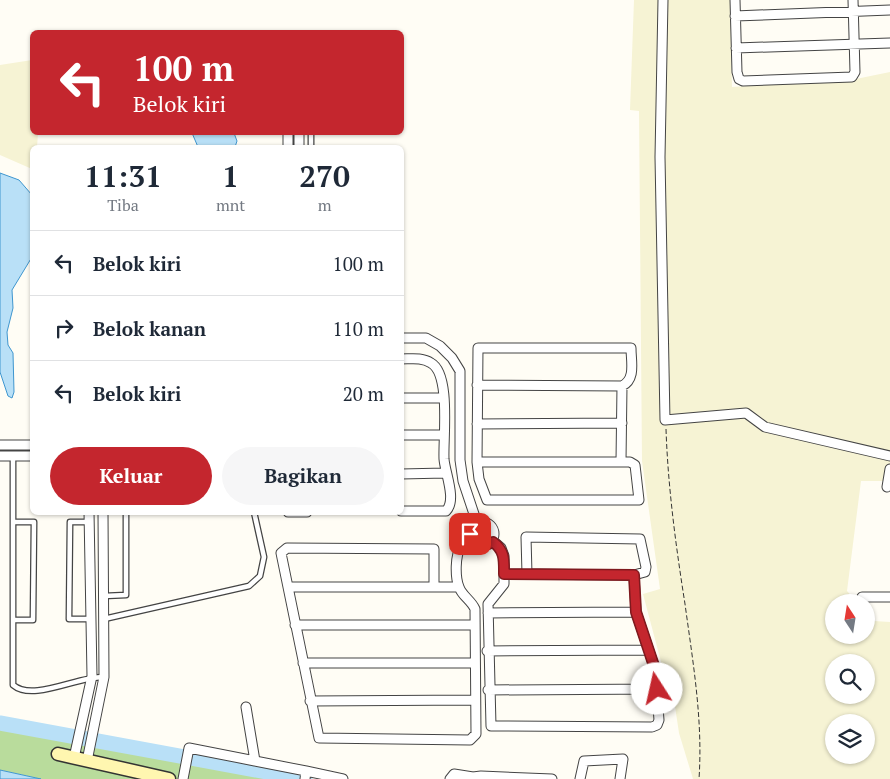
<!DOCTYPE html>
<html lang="id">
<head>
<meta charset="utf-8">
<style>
  :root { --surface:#fff; --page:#f6f6f7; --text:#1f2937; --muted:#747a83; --line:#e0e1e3; --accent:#c4262e }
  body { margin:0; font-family:"PT Serif",serif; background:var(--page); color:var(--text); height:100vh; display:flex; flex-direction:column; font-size:19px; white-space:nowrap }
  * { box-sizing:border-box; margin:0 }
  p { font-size:16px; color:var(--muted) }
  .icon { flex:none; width:28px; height:28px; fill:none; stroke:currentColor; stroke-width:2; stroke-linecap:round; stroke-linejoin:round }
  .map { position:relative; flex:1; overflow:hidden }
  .panel { position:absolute; left:30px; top:145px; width:374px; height:370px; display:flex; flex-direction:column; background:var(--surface); border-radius:8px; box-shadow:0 1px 4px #0004 }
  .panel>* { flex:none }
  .banner { position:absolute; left:30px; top:30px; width:374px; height:105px; border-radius:8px; box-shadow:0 1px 4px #0004; background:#c4262e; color:#fff; overflow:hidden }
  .needle { width:32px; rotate:348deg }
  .tools { position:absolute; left:825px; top:594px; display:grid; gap:10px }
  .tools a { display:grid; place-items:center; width:50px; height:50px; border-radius:50%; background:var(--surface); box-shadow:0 1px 4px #0004; font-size:25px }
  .pin { position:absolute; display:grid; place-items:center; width:42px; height:42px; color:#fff; margin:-21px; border-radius:10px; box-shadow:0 2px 8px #0006 }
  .me { position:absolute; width:55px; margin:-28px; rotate:350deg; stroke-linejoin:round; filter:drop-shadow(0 0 4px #0008) }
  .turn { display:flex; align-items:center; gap:18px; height:105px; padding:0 20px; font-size:22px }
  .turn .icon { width:65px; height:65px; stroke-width:2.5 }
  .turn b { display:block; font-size:35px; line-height:42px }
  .eta { display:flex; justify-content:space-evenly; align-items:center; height:85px; text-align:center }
  .eta b { font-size:30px; font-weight:700; line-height:35px }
  .button { display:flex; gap:10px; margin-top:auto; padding:10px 20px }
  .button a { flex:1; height:58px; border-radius:30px; background:var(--accent); color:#fff; font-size:20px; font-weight:700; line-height:58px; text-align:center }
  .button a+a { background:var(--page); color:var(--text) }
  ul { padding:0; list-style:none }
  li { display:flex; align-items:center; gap:15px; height:65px; padding:0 20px; border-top:1px solid var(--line) }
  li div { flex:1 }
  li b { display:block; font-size:19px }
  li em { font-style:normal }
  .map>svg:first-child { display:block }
  .farmland { fill:#f6f3d4; fill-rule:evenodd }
  .forest { fill:#b9dc9c }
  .water { fill:#b9e0f7; stroke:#3f96cf }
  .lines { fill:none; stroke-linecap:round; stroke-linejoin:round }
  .river { stroke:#b9e0f7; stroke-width:15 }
  .lane-casing { stroke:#444; stroke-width:7 }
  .street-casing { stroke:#444; stroke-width:11 }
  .secondary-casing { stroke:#333; stroke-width:15 }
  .path { stroke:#333; stroke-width:1; stroke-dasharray:5 2.5; stroke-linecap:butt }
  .lane { stroke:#fff; stroke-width:4.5 }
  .street { stroke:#fff; stroke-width:9 }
  .secondary { stroke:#fff6b0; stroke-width:12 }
  .route-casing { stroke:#7f191e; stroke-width:12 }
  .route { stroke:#c4262e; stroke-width:9 }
</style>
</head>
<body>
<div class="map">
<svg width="890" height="779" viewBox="0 0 890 779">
  <rect width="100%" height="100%" fill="#fffdf5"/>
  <path class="farmland" d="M634,0h96l2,87 119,-7 39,-8v409h-29l-14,110 10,11h-23v33h32v-23l8,9 16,1v157h-197l-14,-46 -9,-60h-6l-21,-79 17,-5 -18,-128 -3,-350 -9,-1zM834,662h32v33h-32zM834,722h32v33h-32z
    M32,60v72l6,1 -1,14 -5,1v21l-32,-14v-90z"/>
  <path class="forest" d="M0,722l277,57h-236l-41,-9z"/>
  <path class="water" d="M192,133h42l3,8 -2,6h-37z
    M0,173l19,7 13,15v62l-20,33 1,18 -6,24 1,13 5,8 1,39 -2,6 -4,-2 -8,-24z
    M0,770l41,9h-41z"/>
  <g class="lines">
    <path class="river" d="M0,723l305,56"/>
    <g class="lane-casing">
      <path id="lane" d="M311,132v16
        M13,456v229c20,17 65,-9 91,-8
        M90,522h-20l-1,97h22
        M104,596l22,-1v-83
        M104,619l145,-33 11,-10 4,-19 -10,-45
        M13,620h20l1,-98h-21"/>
    </g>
    <g class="street-casing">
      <path id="street" d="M663,0l-3,157 5,263 81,-7 19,14 125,29
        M735,0l2,72 2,7 4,2 109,-4 3,-5 -2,-72
        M735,16l155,-6
        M736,48l154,-5
        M288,132v16
        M299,148v-16
        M401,338h25l14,8 12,12 8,13v89l3,21 14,42
        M401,359c10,0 21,-2 30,4 20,11 12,75 13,96 1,14 13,41 2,52h-45
        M477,385l145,1
        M401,398h43
        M477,424l145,-1
        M401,435h42
        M0,445h32
        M0,456h32
        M477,462h153l5,3 4,35h-152l-8,-21 -2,-17 1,-114h153c0,14 5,31 -9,38l-1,75
        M401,474l44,-1
        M887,487l3,-18
        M288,512h19
        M470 534a12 12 0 1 1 24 0a12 12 0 1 1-24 0Z
        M493,541l8,7 3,8v28l-16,20 3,122 161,1 5,-2 2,-5 -4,-51 -19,-57 -2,-37 11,-3 1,-5 -6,-28 -114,-2 1,37
        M504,574l130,1
        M288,587h171
        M434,587v-38l-147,-1 -6,5 38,185 151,2 6,-6 -1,-125c-4,-9 -13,-13 -16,-22 -4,-10 -4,-32 2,-40 3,-3 7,-5 10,-7
        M862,597h28
        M488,613l148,-1
        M295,625h180
        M487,651l161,-1
        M303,663h172
        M488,690l169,-1
        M310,701l165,-1
        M246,707l9,54 51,10
        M74,758l18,-82 -3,-164
        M87,761l17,-84 -1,-165
        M183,779l6,-31 66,13
        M305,779l1,-8 37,8
        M450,779l4,-5 19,3
        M473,779v-2l8,-1 71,3
        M580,779l4,-18 39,-2 -3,20"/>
    </g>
    <g class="secondary-casing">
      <path id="secondary" d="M58,754l111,25"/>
    </g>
    <path class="path" d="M666,429c2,59 10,118 19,175 8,59 18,116 14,175"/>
    <use href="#lane" class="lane"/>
    <use href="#street" class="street"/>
    <use href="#secondary" class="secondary"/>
  </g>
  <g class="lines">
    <g class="route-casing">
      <path id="route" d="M470,534l5,11 6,2 12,-5c12,9 11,18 11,32l130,1 2,37 19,57 2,20"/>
    </g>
    <use href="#route" class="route"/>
  </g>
</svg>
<div class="tools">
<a><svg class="needle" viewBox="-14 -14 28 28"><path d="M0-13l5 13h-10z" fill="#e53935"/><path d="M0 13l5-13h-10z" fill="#747a83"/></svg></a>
<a><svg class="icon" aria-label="search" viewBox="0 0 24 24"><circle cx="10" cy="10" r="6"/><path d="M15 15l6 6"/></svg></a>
<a><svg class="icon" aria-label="layers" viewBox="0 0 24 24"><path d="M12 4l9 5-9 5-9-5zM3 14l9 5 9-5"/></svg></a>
</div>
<div class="pin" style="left:470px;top:534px;background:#d93025"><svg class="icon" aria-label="arrive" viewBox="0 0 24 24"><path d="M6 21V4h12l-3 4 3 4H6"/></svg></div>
<svg class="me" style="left:657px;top:689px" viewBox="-20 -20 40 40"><circle r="19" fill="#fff"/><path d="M0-13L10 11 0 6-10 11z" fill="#c4262e"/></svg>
<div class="banner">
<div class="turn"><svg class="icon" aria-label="left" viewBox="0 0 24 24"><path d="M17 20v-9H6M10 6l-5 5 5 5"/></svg><div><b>100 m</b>Belok kiri</div></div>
</div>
<section class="panel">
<div class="eta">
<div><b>11:31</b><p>Tiba</p></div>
<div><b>1</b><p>mnt</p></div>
<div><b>270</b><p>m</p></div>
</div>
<ul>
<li><svg class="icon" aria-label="left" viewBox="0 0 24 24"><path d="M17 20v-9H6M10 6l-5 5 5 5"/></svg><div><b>Belok kiri</b></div><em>100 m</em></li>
<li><svg class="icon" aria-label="right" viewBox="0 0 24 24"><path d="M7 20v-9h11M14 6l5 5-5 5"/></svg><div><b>Belok kanan</b></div><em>110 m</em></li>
<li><svg class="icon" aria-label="left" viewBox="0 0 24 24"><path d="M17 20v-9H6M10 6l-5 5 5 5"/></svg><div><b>Belok kiri</b></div><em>20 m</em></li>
</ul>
<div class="button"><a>Keluar</a><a>Bagikan</a></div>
</section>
</div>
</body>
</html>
